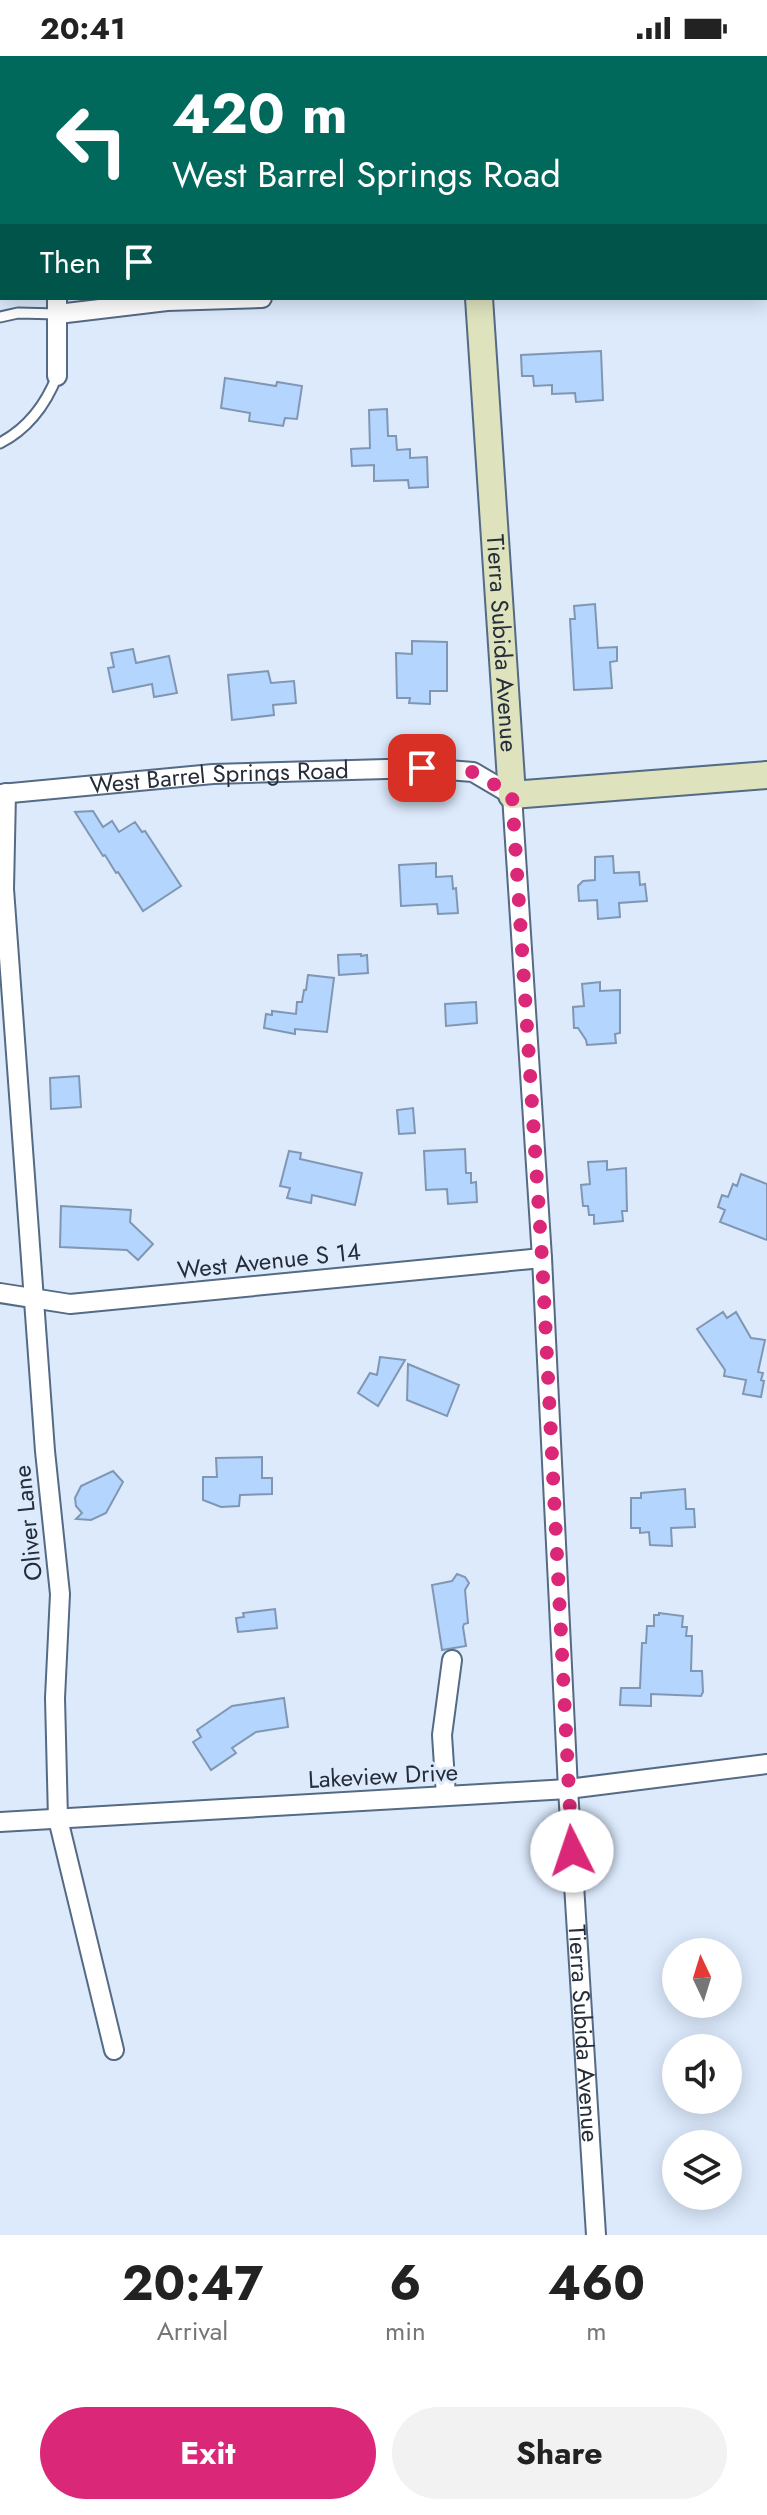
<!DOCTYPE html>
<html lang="en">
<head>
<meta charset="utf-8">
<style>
  :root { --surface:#fff; --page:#f2f2f2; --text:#222; --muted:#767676; --accent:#db2777 }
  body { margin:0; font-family:Jost,sans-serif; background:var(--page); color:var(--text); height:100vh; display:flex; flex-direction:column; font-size:30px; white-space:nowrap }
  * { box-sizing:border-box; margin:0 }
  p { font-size:26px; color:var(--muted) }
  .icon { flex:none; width:44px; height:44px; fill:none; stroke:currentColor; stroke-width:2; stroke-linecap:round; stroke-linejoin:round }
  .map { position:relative; height:2179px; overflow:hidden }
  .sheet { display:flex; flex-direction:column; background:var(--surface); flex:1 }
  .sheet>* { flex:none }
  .banner { position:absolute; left:0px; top:0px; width:768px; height:244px; box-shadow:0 4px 20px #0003; background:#00695c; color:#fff; overflow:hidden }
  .needle { width:52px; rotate:356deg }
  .fabs { position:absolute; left:662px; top:1882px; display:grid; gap:16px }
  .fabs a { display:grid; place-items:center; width:80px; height:80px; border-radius:50%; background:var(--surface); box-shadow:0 4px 20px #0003; font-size:40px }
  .pin { position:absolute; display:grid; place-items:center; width:68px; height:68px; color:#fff; margin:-34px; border-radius:16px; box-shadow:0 4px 12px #0006 }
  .me { position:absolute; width:88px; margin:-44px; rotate:356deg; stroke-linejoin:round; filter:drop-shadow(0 0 6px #0008) }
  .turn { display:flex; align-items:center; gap:28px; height:168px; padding:0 40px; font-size:36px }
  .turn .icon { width:104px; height:104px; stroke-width:2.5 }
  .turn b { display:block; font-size:56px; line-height:68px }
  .then { display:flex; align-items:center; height:76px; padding:0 40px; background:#0003; gap:16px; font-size:30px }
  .eta { display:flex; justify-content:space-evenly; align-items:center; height:136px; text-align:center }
  .eta b { font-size:48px; font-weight:700; line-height:56px }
  .action { display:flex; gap:16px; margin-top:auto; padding:16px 40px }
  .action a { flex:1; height:92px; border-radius:48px; background:var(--accent); color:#fff; font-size:32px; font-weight:700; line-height:92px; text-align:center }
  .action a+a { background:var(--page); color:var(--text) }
  .status { display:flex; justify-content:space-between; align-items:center; height:56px; padding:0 40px; background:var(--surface); direction:ltr }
  .status svg { height:22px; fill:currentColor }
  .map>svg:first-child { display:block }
  .building { fill:#b3d5fe; stroke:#8097b3; stroke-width:2 }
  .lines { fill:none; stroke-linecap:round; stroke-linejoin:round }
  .lane-casing { stroke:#556a84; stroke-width:13 }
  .street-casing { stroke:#556a84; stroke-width:22 }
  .secondary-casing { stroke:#556a84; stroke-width:30 }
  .lane { stroke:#fff; stroke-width:9 }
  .street { stroke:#fff; stroke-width:18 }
  .secondary { stroke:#dee3be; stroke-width:26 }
  .route { stroke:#db2777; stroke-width:14; stroke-dasharray:0 25.2 }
  .labels { text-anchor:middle; stroke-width:6; stroke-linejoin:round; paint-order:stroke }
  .street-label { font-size:24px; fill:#242d39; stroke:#dceafc }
</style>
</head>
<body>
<div class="status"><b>20:41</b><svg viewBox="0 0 49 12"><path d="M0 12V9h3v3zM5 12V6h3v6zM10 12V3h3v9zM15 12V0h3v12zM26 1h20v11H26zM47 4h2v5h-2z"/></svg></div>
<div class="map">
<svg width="767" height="2179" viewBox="0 0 767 2179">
  <rect width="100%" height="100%" fill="#dceafc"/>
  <path class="building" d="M601,295l2,49 -27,2 -1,-9 -23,1v-9l-18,1 -1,-10h-11l-1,-21z
    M225,322l51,8 1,-4 25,4 -5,33 -12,-1 -2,8 -34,-5 1,-8 -29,-5z
    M387,353l1,27h8l1,14 13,-1v9l17,-1 1,30 -19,1 -1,-8 -34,1v-16l-22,1 -1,-17 19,-1 -1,-38z
    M595,548l3,44 19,-1v14l-7,1 2,26 -38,2 -4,-71h5l-1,-13z
    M412,585l35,1v49h-17v13l-21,-1 1,-5h-13l-1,-45 16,1z
    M133,593l3,14 33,-7 8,37 -23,4 -2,-13 -39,8 -5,-24 6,-1 -3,-14z
    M268,615l3,12 23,-2 2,22 -23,2 1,10 -42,5 -4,-45z
    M93,755l10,16 9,-6 7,11 16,-10 7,10 3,-1 36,55 -38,25 -25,-39 -2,1 -11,-18 -2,1 -28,-44z
    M613,800l1,17 25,-1 1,13 5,-1 2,17 -28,2 1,14 -22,2 -1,-19 -18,1 -1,-15 5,-5 12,-1v-23z
    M436,807v14l16,-1 1,13 3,-1 2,25 -20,1 -1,-10 -36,2 -2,-41z
    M361,898v2l6,-1 1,18 -29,2 -1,-20z
    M308,919l26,3 -7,54 -32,-3v5l-31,-6 2,-14 6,1v-4l24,3 1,-12h5l2,-12h2z
    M600,926v9l20,-1v43l-5,1 1,9 -29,2 -1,-5 -8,-12h-4l-1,-21 11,-1 -2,-22z
    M476,946l1,21 -31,3 -1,-22z
    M79,1020l2,31 -30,2 -1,-31z
    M413,1052l2,25 -16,1 -2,-24z
    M465,1093l1,24h5v10l5,-1 1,20 -29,2 -1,-15 -21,1 -2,-39z
    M289,1095l12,2 -1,6 62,14 -7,32 -43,-10 -1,8 -24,-5 3,-10 -10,-2z
    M607,1105v9l19,-2 1,43h-5l1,10 -29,3v-9h-5l-1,-9h-5l-2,-21 9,-1 -2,-22z
    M741,1118l26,10v56l-47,-18 5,-12 -7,-3 4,-12 6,2 5,-13 4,2z
    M61,1150l70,4 -1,12 23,22 -15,16 -11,-10 -67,-3z
    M723,1256l4,6 9,-6 15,26 14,2 -7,32 5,1 -2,7 3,1 -3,16 -18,-3 3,-14 -22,-4 1,-6 -28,-41z
    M380,1301l25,3 -27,46 -20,-13 12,-20 7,2z
    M408,1308l51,21 -12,31 -40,-16z
    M262,1401v21h10v16l-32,1 -1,11 -18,1 -18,-7v-23h14l-1,-19z
    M113,1415l10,11 -17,31 -15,7 -15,-1 6,-6 -6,-7 -1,-8 6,-12z
    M685,1433l1,20h8l1,18 -24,1 1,18 -22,-1 -1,-13 -9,1v-5h-9v-30h10v-5z
    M457,1518l8,3 4,6 -4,7 3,33 -4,1 -1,3 3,19 -24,4 -10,-65 20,-4z
    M275,1553l2,19 -39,4 -2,-14 8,-1 -1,-4z
    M659,1557l24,3 -1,11h5l-1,9h6l-1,35h11l1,21 -2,4 -50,-2v12l-31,-1 1,-17h19l2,-45h4l1,-17h7v-11h5z
    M284,1642l4,29 -32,5 -24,16 4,5 -25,17 -18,-28 8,-5 -4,-7 35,-24z"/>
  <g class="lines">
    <g class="lane-casing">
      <path id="lane" d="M0,184l2,-2
        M0,261l18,-4 40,1
        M0,387c27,-14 46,-39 57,-67"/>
    </g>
    <g class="street-casing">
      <g id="street">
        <path d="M42,0l1,2"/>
        <path d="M766,213h1"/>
        <path d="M57,242v78"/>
        <path d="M58,258l109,-13 95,-3"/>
        <path d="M6,737l-2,96 41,562 15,143 -5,104 3,121 56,231"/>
        <path id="s1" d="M0,738l213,-20 209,-6 51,4 39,23 30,463 26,531 28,446"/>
        <path d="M0,1237l70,11 472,-46"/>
        <path d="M446,1740l-4,-61 10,-75"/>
        <path d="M0,1766l568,-33 199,-25"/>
      </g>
    </g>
    <g class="secondary-casing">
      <g id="secondary">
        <path d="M464,0v2"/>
        <path id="s2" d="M479,242l33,497 255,-20"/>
      </g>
    </g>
    <use href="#lane" class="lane"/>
    <use href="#street" class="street"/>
    <use href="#secondary" class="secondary"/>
  </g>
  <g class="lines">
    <path class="route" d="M422,712l51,4 39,23 30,463 30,593"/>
  </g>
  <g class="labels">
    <g class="street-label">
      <text dy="8" stroke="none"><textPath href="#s2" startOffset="346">Tierra Subida Avenue</textPath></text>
      <text dy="8" stroke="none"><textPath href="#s1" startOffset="220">West Barrel Springs Road</textPath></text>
      <text transform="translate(269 1205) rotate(-6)" y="8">West Avenue S 14</text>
      <text transform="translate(28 1467) rotate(-96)" y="8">Oliver Lane</text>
      <text transform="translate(383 1720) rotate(-3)" y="8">Lakeview Drive</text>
      <text dy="8" stroke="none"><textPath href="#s1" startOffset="1760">Tierra Subida Avenue</textPath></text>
    </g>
  </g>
</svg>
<div class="fabs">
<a><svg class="needle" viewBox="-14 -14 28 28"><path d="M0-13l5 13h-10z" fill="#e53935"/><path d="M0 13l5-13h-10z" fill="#767676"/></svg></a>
<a><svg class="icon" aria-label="sound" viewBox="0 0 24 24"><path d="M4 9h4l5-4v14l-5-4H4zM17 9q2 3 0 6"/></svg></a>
<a><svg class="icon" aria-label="layers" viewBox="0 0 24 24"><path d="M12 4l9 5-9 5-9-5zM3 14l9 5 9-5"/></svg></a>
</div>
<div class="pin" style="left:422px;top:712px;background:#d93025"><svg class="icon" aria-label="arrive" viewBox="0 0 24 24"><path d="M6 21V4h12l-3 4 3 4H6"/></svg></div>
<svg class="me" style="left:572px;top:1795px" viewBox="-20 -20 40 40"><circle r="19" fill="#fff"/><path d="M0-13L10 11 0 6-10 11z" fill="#db2777"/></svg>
<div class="banner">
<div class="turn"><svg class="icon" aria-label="left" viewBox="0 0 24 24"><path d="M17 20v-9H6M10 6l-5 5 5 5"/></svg><div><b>420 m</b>West Barrel Springs Road</div></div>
<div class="then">Then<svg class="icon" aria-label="arrive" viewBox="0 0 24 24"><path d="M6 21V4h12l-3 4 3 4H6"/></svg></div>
</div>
</div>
<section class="sheet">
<div class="eta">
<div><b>20:47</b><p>Arrival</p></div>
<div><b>6</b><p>min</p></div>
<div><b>460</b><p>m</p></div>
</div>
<div class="action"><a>Exit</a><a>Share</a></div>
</section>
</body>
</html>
